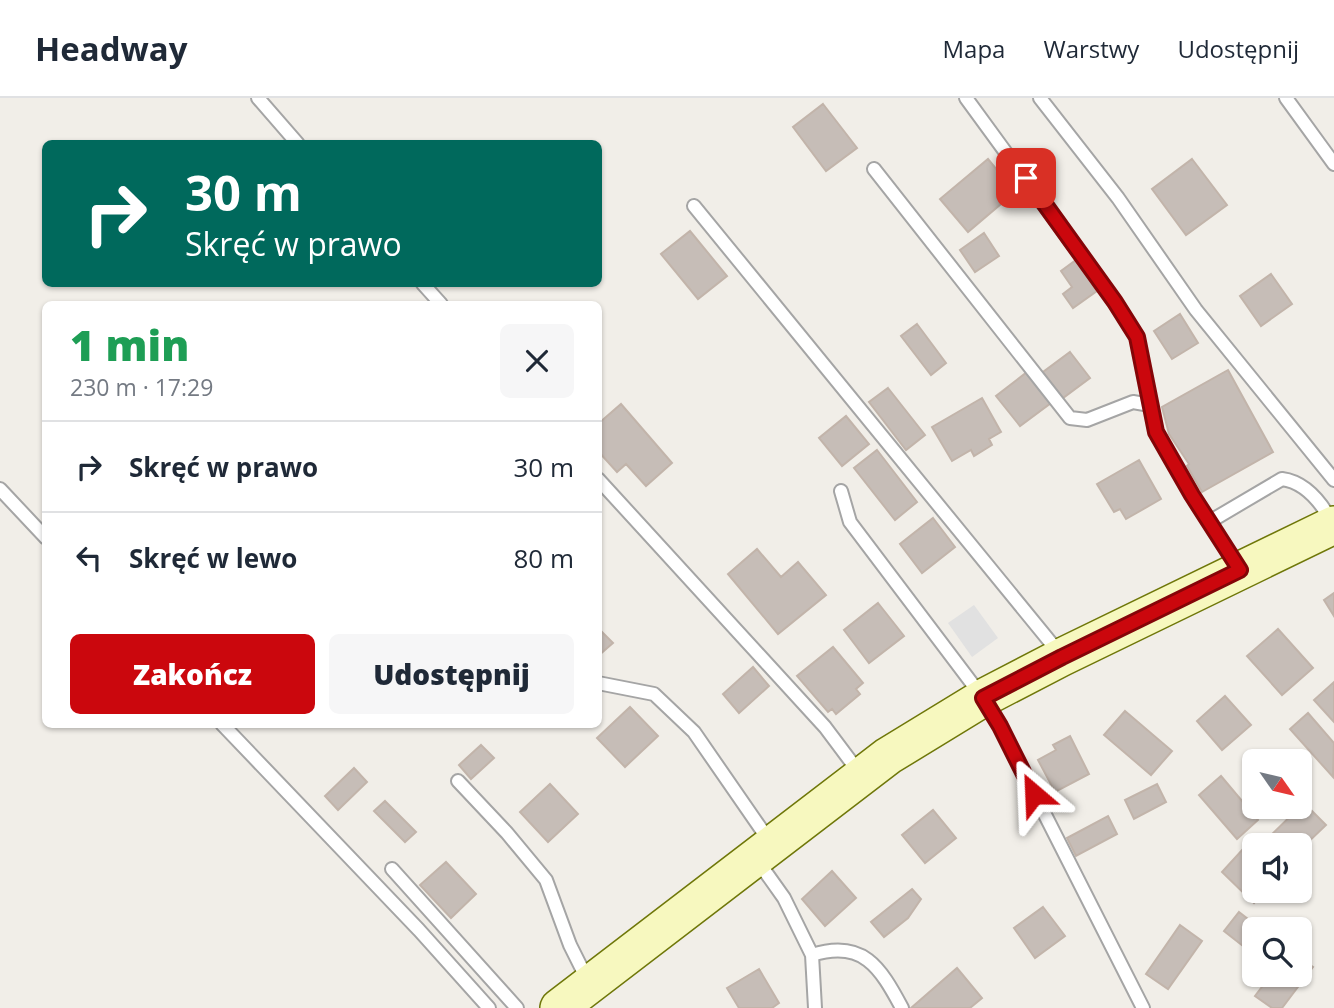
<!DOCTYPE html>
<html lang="pl">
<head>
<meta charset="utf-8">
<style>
  :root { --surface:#fff; --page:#f6f6f7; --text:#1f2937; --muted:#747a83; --line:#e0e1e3; --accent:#cb070d }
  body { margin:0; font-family:"Open Sans",sans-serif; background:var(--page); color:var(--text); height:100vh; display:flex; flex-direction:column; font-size:26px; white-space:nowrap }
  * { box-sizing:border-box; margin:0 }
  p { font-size:23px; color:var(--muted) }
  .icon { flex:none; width:38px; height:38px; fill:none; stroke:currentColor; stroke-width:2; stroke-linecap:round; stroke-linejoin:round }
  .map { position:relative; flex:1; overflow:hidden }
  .sheet { position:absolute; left:42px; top:203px; width:560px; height:427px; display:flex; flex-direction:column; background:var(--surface); border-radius:10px; box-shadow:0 2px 5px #0004 }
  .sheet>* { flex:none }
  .hud { position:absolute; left:42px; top:42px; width:560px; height:147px; border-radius:10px; box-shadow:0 2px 5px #0004; background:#00695c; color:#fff; overflow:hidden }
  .needle { width:46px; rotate:124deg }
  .buttons { position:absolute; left:1242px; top:651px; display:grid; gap:14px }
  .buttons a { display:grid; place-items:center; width:70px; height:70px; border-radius:10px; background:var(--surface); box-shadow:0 2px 5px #0004; font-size:35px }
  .pin { position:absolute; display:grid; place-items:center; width:60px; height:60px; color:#fff; margin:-30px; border-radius:14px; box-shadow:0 4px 10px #0006 }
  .me { position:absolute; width:77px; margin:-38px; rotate:334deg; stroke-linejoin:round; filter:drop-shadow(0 0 5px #0008) }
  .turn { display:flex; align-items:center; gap:24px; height:147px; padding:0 28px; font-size:32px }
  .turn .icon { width:91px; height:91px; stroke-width:2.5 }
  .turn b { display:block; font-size:49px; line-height:60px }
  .round { display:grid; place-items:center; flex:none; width:74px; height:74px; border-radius:10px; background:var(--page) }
  .summary { display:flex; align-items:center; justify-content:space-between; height:119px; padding:0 28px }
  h1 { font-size:42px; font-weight:800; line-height:52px; color:#1e9e55 }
  .primary-button { display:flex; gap:14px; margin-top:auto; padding:14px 28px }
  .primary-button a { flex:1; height:80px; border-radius:10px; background:var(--accent); color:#fff; font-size:28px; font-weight:800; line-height:80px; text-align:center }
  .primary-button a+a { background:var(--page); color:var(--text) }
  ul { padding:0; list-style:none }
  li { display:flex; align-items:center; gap:21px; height:91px; padding:0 28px; border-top:2px solid var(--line) }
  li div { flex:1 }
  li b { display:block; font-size:26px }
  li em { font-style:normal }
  header { display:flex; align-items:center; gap:42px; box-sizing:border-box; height:98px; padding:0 35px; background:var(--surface); border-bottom:2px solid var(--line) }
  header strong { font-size:33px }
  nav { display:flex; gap:38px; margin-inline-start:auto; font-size:24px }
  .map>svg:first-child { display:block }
  .parking { fill:#e1e1e1 }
  .building { fill:#c6bdb7; stroke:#c2b4aa; stroke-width:2 }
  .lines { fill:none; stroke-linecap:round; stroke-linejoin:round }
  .lane-casing { stroke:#a5a5a5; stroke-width:16 }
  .secondary-casing { stroke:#6f7709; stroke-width:40 }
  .lane { stroke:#fff; stroke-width:12 }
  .secondary { stroke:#f7f8bf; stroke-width:37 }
  .route-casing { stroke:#840508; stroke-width:18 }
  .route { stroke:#cb070d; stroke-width:12 }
</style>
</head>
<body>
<header>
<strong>Headway</strong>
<nav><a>Mapa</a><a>Warstwy</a><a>Udostępnij</a></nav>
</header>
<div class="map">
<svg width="1334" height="910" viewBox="0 0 1334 910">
  <rect width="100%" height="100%" fill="#f1eee8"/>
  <path class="parking" d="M974,507l24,33 -26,19 -24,-34z"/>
  <path class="building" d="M823,6l34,44 -31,23 -33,-44z
    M988,61l27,33 -47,40 -28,-33z
    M1192,61l35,46 -41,30 -34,-46z
    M690,133l37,45 -29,23 -37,-45z
    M984,135l15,23 -24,16 -15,-22z
    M1076,162l21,31 -24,17 -10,-14 9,-7 -11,-16z
    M1271,176l21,30 -31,22 -21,-30z
    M1180,216l18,29 -26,16 -18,-28z
    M917,226l29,39 -15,12 -30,-39z
    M1070,254l20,26 -27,20 -20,-26z
    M1228,272l45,82 -71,40 -15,-26 2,-2 -20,-30 -7,-27z
    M1027,274l24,31 -31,23 -24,-30z
    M888,290l37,47 -19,15 -37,-48z
    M982,300l19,34 -12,7 3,6 -18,11 -3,-6 -19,11 -20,-34z
    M621,306l51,59 -26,23 -20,-22 -9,8 -19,-21v-27z
    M846,318l23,28 -27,22 -23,-28z
    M877,352l40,52 -22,18 -41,-52z
    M1139,362l22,39 -35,20 -6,-10 -6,3 -17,-28z
    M933,420l22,29 -33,26 -22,-29z
    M757,451l24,28 17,-15 28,33 -48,39 -50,-60z
    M1334,495v23l-10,-16z
    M878,505l26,33 -35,27 -25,-33z
    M598,530l15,15 -15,13z
    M1278,531l35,39 -31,27 -35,-39z
    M833,549l30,36 -7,6 4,5 -24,20 -4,-5 -4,3 -31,-36z
    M753,569l16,19 -30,27 -16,-19z
    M1334,584v40l-20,-22z
    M1225,598l26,29 -29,25 -25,-29z
    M630,609l28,29 -33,31 -28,-29z
    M1125,613l47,40 -21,24 -47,-40z
    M1308,615l26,30 -1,34 -43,-48z
    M1070,638l19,38 -34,18 -17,-32 18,-10 -3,-5z
    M481,647l13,13 -23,21 -12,-14z
    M354,670l13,14 -29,28 -13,-14z
    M1221,678l37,44 -21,19 -38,-44z
    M550,686l28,30 -30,28 -28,-30z
    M1157,686l9,18 -32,17 -9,-19z
    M385,703l31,31 -11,10 -31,-31z
    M1304,705l22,22 -26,25v-5h-29l-5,-5z
    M933,712l23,28 -31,25 -23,-28z
    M1108,718l9,18 -41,22 -9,-18z
    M1244,750l11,11v32h10l-11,12 -32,-31z
    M446,764l30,32 -25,24 -31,-33z
    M832,773l24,27 -31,28 -23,-27z
    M912,791l9,10 -13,19 -24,19 -13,-15z
    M1043,809l22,29 -30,22 -21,-30z
    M1239,814l22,17h-6v13l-7,8 -24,-19z
    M1180,827l22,16 -34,48 -22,-15z
    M1300,860l13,9 -31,41h-10l-17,-12 16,-21h29z
    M957,870l25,30 -12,10h-59z
    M759,871l20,34 -7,5h-33l-12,-20z"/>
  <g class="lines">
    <g class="lane-casing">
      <path id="lane" d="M258,0l40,46
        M966,0l149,204 22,35 19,95 36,63 46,72
        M1040,0l78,100 78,112 138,170
        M1286,0l48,66
        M874,71l196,249 17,2 46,-18 17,3
        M694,108l366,448
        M423,186l18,20
        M598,381l227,248 36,48
        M0,391l46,49
        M841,393l9,31 133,176 17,28 143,282
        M1209,424l73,-43c23,3 39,23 50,43
        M598,585l56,11 40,38 76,110
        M222,626l197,206 70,78
        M458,683l49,52 39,47 24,65 18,36
        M757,762l27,38 28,57 3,53
        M392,771l125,139
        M812,857c51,-16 68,12 90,53"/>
    </g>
    <g class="secondary-casing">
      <path id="secondary" d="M559,910l329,-252 95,-58 79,-41 272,-132"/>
    </g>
    <use href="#lane" class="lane"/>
    <use href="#secondary" class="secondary"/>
  </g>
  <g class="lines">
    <g class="route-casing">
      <path id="route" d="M1026,80l89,124 22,35 19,95 36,63 48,75 -178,87 -79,41 17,28 34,68"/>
    </g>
    <use href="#route" class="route"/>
  </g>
</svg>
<div class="buttons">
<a><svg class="needle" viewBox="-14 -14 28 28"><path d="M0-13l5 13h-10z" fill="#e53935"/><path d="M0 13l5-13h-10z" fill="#747a83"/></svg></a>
<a><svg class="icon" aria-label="sound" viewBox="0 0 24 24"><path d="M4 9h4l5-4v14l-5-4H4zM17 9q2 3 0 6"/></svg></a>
<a><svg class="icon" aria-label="search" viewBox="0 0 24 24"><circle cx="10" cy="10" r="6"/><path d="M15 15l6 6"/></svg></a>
</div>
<div class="pin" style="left:1026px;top:80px;background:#d93025"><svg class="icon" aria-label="arrive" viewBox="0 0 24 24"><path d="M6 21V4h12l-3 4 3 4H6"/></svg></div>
<svg class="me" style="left:1034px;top:696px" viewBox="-20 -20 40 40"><path d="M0-17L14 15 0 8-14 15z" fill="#cb070d" stroke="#fff" stroke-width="4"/></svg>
<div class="hud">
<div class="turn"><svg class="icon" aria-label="right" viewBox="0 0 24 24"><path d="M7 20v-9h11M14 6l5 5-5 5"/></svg><div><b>30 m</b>Skręć w prawo</div></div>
</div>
<section class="sheet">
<div class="summary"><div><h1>1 min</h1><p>230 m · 17:29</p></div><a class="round"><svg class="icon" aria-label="close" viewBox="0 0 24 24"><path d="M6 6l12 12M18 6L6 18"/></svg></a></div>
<ul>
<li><svg class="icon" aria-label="right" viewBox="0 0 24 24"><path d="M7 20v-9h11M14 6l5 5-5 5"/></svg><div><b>Skręć w prawo</b></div><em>30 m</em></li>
<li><svg class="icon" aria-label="left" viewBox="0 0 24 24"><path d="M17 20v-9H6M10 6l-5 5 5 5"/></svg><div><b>Skręć w lewo</b></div><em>80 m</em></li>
</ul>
<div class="primary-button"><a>Zakończ</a><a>Udostępnij</a></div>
</section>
</div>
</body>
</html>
